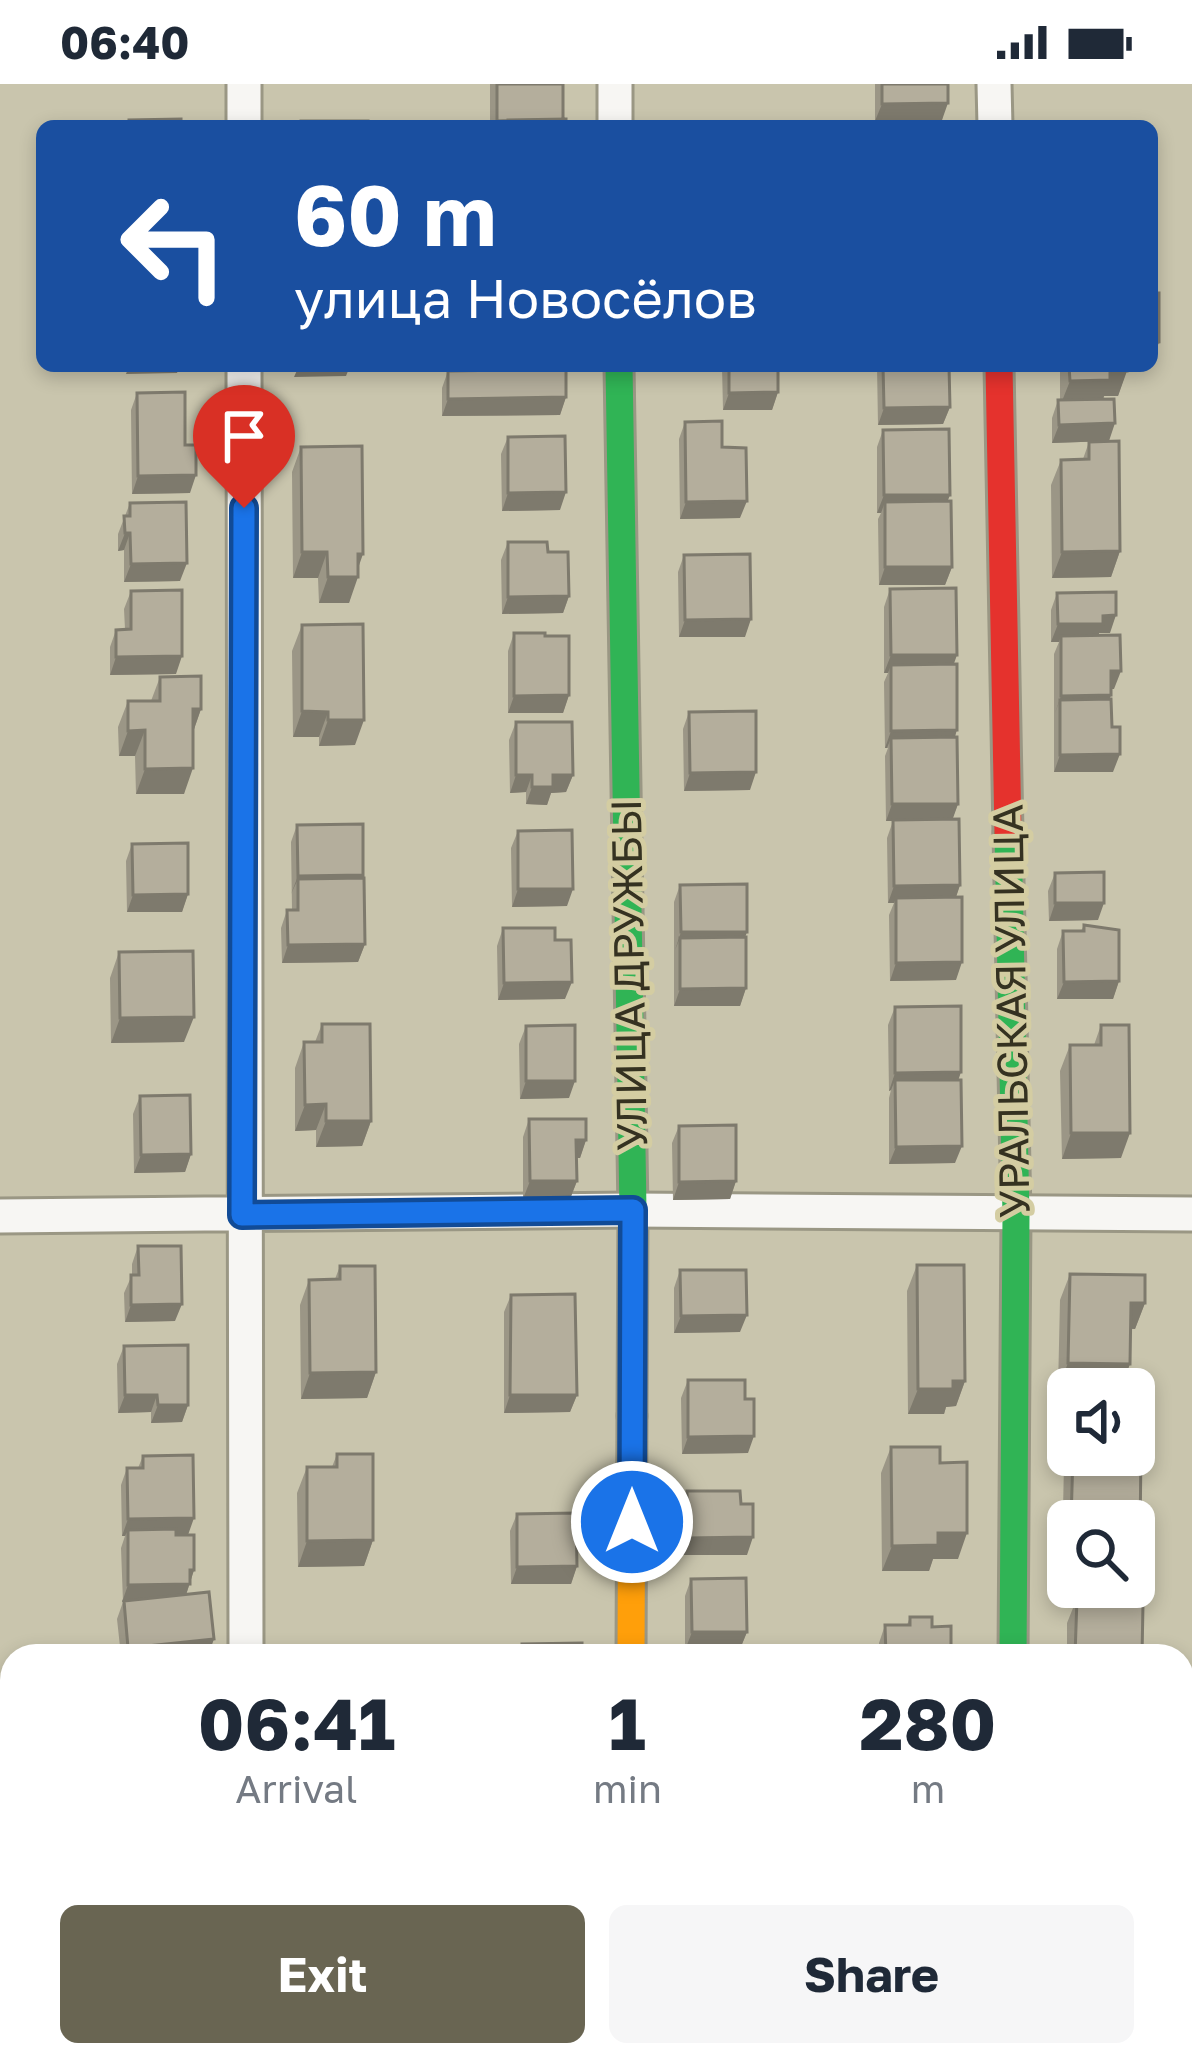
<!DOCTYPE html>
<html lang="en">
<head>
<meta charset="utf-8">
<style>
  :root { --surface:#fff; --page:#f6f6f7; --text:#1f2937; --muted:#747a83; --accent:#696552 }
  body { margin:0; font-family:"Golos Text",sans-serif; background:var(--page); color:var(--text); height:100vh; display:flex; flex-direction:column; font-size:45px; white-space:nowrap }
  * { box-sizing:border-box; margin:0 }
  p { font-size:39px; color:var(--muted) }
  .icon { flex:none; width:66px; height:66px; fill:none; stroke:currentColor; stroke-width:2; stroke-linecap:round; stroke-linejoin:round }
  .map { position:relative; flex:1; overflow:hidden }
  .side { position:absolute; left:0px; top:1560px; width:1194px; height:423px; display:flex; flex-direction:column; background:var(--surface); border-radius:36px 36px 0 0; box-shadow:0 6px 18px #0003 }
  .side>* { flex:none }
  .guide { position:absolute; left:36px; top:36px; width:1122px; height:252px; border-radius:18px; box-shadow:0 6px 18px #0003; background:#1a4fa0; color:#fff; overflow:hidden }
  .buttons { position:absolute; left:1047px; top:1284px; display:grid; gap:24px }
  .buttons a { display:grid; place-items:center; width:108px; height:108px; border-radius:18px; background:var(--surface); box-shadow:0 6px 18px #0003; font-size:60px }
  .pin { position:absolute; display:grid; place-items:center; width:102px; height:102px; color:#fff; margin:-123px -51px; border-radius:50% 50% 50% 0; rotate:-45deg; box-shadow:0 0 12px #0007 }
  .pin .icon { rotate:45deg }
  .me { position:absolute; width:132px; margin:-66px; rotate:0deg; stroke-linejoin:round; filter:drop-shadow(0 0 9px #0008) }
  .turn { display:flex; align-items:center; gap:42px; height:252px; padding:0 60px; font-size:54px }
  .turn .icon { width:156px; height:156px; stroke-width:2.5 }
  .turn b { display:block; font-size:84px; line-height:102px }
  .eta { display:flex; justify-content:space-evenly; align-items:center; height:204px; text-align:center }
  .eta b { font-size:72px; font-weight:700; line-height:84px }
  .cta { display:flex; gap:24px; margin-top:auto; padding:24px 60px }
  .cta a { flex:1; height:138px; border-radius:18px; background:var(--accent); color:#fff; font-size:48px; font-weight:700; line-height:138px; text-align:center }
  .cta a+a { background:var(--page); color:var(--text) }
  .status { display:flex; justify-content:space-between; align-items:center; height:84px; padding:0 60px; background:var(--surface); direction:ltr }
  .status svg { height:33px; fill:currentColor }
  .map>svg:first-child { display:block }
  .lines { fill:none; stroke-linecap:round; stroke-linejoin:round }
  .street-casing { stroke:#9a9784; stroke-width:39 }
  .fast-casing { stroke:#9a9784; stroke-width:33 }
  .slow-casing { stroke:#9a9784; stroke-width:33 }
  .jam-casing { stroke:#9a9784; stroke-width:33 }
  .street { stroke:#f7f6f3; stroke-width:33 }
  .fast { stroke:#30b455; stroke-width:27 }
  .slow { stroke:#ff9f0a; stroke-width:27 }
  .jam { stroke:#e5322d; stroke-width:27 }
  .wall { fill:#9b9686 }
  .shaded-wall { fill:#7e7a6d }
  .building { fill:#b4ae9c; stroke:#7e7a6d; stroke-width:3 }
  .route-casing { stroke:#114b97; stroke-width:30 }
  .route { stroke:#1a73e8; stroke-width:21 }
  .labels { text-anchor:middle; stroke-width:10; stroke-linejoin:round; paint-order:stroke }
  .street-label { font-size:42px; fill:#353221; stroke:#d4cda2 }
</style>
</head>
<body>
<div class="status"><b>06:40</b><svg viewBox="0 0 49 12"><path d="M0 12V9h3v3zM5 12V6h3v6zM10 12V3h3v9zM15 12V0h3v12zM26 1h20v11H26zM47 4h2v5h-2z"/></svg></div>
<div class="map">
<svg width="1192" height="1982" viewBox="0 0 1192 1982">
  <rect width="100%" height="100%" fill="#c9c5ad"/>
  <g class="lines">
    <g class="street-casing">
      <path id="street" d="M615,0v42
        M994,0l1,42
        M244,42v-42
        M244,282l2,1290
        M0,1132l633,-6 559,4
        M248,1971v11
        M630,1982v-11
        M1011,1982v-11"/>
    </g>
    <g class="fast-casing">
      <path id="fast" d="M619,282l14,844 -1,206
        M1008,749l8,382 -3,441"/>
    </g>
    <g class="slow-casing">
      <path id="slow" d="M631,1572l1,-240"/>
    </g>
    <g class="jam-casing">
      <path id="jam" d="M999,282l9,467"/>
    </g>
    <use href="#street" class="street"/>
    <use href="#fast" class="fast"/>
    <use href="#slow" class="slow"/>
    <use href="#jam" class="jam"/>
  </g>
  <path class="wall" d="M490,0h73v35l3,7h-76z
    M875,0h73l-6,36 -67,1z
    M507,282h59v31l-6,18 -118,1v-28l6,-17 59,-1z
    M722,282h56v26l-6,18h-49z
    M877,282h72l1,41 -7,17 -65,1z
    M1060,282h91l-1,2 -23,1 -9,27h-14l5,45 -57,2v-25l6,-18h2z
    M137,309l48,52 5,48 -58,1 -1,-84z
    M685,338l37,25 18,71 -60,1 -1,-80z
    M883,346l65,71 4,66 -7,18h-66l-1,-66 3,-6h-4v-66z
    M508,353l52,73 -58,1 -1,-57z
    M1089,358l31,109 -9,26 -59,1 -1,-93 10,-25 22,-1z
    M301,363l57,121 -9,35h-30l-1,-25h-25l-1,-106z
    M130,419l50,78 -56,1v-32l-6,1v-17z
    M508,458l40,10 21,44 -6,17 -61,1 -1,-54z
    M684,471l61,82h-66l-1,-65z
    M890,505l63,75 5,140 -6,15 8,66 -4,12v83l-66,1 -1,-66 5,-12h-6l-1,-65 6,-17h-7l-1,-65 3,-8h-3l-1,-66 4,-9h-4v-66z
    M131,507l45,83 -66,1v-28l6,-17 9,-1 -1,-20z
    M1057,509l53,40h-11v3l15,53h-3l-1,10 3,73h-59v-118l5,-12h-8v-32z
    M302,541l53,120 -36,1v-9h-26l-1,-86z
    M514,549l31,3 24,59 -6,18h-55v-62z
    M160,593l41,32 -8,23 -9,62h-48l-1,-38h-16l-1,-29 10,-26h23z
    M689,628l61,78 -66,1 -1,-62z
    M516,638l57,53 -7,17 -15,1 -4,12 -21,-1v-12l-16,1 -1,-53z
    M297,741l66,50 2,69 -7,18 -76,1 -1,-35 6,-18h5l-1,-68z
    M518,747l49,75 -55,1 -1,-59z
    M132,760l56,50 -6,18h-55l-1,-51z
    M1055,789l43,47 -49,1 -1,-30z
    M680,801l65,52 1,51 -6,18h-66v-104z
    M1084,841l35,56 -6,18h-56v-50l6,-18h18z
    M503,844l52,12 10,59 -67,1 -1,-54z
    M119,868l65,90 -73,1 -1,-65z
    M895,923l63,73 -3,83 -66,1v-66l2,-8 -2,1 -1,-66z
    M322,940l49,97 -9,25 -46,1v-17l-21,1v-63l9,-26h11z
    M1101,941l20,133 -59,1 -2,-88 10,-26h24z
    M526,942l43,72 -49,1 -1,-55z
    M140,1012l51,58 -6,18 -51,1 -1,-59z
    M529,1035l57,21 -6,18h-3v23l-7,18h-47v-62z
    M679,1042l57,55 -6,18 -57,1 -1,-57z
    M138,1162l37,75 -50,1 -1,-29 8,-18v-11z
    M917,1181l48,116 -9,25 -10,1 -2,7h-36l-1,-123z
    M340,1182l36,106 -9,26 -66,1 -1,-94 9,-25 26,-1z
    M680,1186l60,62 -66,1v-45z
    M1070,1190l75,29 -10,26h-4l-73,60 2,-89z
    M511,1211l66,100 -7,17 -66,1v-101z
    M124,1262l64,59 -6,17 -31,1v-11l-33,1 -1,-49z
    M688,1296l57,19 3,54 -66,1 -1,-56z
    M891,1363l49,16 18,96h-25l-4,12h-47l-1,-98z
    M1068,1368v3h66v66h-66v35h-6l2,-92z
    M337,1370l36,86 -9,26 -66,1 -1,-74 10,-26h25z
    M143,1372l45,79 6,35 -8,25 22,61h-87l-4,-37 6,-17 -2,-54 4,-12h-3l-1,-51 6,-17h11z
    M687,1407l54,13 6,51h-66l-1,-46z
    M517,1430l60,52 -6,18h-60l-1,-53z
    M691,1495l56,53 -7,17 -55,1v-54z
    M1077,1514l25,6 40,52h-75v-33z
    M910,1533l22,10 19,29h-72v-13l6,-18h22z
    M915,1971h54v11h-54z
    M1065,1971h68v11h-68z"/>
  <path class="shaded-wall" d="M948,19l-6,17 -67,1 7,-17z
    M1159,258l-7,20v-19z
    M129,282h51l-3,7 -51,1z
    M299,282h51l-4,10 -52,1z
    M1119,282h32l-1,2 -32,1z
    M1110,287h17l-9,25h-14l-4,10h-40l10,-25z
    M778,308l-6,18h-49l6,-17z
    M566,313l-6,18 -118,1 6,-17z
    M950,323l-7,17 -65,1 6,-17z
    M1115,339l-6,18 -57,2 7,-18z
    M196,391l-6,18 -58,1 6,-18z
    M566,408l-6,18 -58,1 6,-18z
    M884,411h66l-7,18 -58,-11 -4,11h-4z
    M747,417l-7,17 -60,1 6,-17z
    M125,449h5l-6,17 -6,1z
    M1120,467l-9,26 -59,1 10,-26z
    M302,468h25l-9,26h-25z
    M358,470h5l-8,23h3l-9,26h-30l9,-26z
    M187,479l-7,18 -56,1 7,-18z
    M885,483h67l-7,18h-66z
    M569,512l-6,17 -61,1 6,-17z
    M1116,531l-6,18h-11l-2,8 -36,-5 -2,6h-8l7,-18 45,-8z
    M751,535l-6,18h-66l6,-17z
    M891,571h66l-6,17 -60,-7 -3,8h-4z
    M182,572l-6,18 -66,1 6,-18z
    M1111,587h10l-7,18h-9z
    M569,611l-6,18h-55l6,-17z
    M1111,611l-6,18 -45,-13 -5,13 6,-17z
    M193,625h8l-9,26z
    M302,627l26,1 -9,25h-26z
    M328,636h36l-9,25 -36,1z
    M145,646l-10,26h-16l9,-25z
    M957,646l-6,18 -60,-10 -4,10h-2l6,-17z
    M1120,670l-7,18h-59l6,-17z
    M193,684l-9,26h-48l9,-25z
    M756,688l-6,18 -66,1 6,-18z
    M516,691h16l-6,17 -16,1z
    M553,691h20l-7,17 -15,1 -4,12 -21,-1 6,-17z
    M892,720h66l-6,17h-66z
    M363,791l-6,18 -59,-14 -7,15 7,-18z
    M960,801l-6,18 -58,-5 -2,5h-6l6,-17z
    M518,805h55l-6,17 -55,1z
    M188,810l-6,18h-55l6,-17z
    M1055,819h49l-6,17 -49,1z
    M681,848h66l-6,17 -61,-11 -5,12z
    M365,860l-7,18 -76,1 6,-18z
    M962,878l-6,18 -66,1 6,-18z
    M1119,897l-6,18h-56l7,-17z
    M572,898l-7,17 -67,1 6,-17z
    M746,904l-6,18h-66l6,-17z
    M194,933l-10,25 -73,1 9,-25z
    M961,988l-6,18 -60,-10 -4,10 -2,1 6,-18z
    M526,997h49l-6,17 -49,1z
    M326,1020l-10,26 -21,1 10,-26z
    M326,1037h45l-9,25 -46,1z
    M1071,1049h59l-9,25 -59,1z
    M576,1056h10l-6,18h-10z
    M962,1062l-7,17 -66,1 7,-17z
    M191,1070l-6,18 -51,1 7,-18z
    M530,1097h47l-7,18h-47z
    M736,1097l-6,18 -57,1 6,-18z
    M1131,1219h14l-10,26 -13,-1z
    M182,1220l-7,17 -50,1 6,-17z
    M747,1231l-7,17 -66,1 7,-17z
    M1068,1279l62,1 -9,25h-63z
    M376,1288l-9,26 -66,1 9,-26z
    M953,1297h12l-9,25 -10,1 -2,7h-36l10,-25z
    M125,1311h32l-6,17 -33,1z
    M510,1311h67l-7,17 -66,1z
    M158,1321h30l-6,17 -31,1z
    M754,1352l-6,17 -66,1 6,-17z
    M194,1434l-6,17 -60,-5 -3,6h-3l6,-17z
    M938,1449h29l-9,26h-25l-4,12h-47l10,-25z
    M753,1453l-6,18h-66l6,-17z
    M1068,1455v17h-6z
    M373,1456l-9,26 -66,1 9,-26z
    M577,1482l-6,18h-60l6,-17z
    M190,1486h4l-10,31 -62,1 6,-17z
    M692,1548h55l-7,17 -55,1z
    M214,1555l-6,17h-83l3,-8z
    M113,1971h88l-3,11h-89z"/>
  <path class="building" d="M497,0h66v35l-66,2z
    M882,0h66v19l-66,1z
    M181,35v7h-52v-6z
    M566,35v7h-58v-6z
    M301,37h67v5h-67z
    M1152,209h7v49l-7,1z
    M514,282h52v31l-118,2v-28l66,-1z
    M729,282h49v26l-49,1z
    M883,282h66l1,41 -66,1z
    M1069,282h58v5h-17v9l-40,1z
    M185,308v53h11v30l-58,1 -1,-83z
    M1114,315l1,24 -56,2 -1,-25z
    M722,337v26l24,1 1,53 -61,1 -1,-80z
    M949,345l1,66h-66l-1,-65z
    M565,352l1,56 -58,1v-56z
    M1119,357l1,110 -58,1 -1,-92 28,-1v-17z
    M362,362l1,108h-5v23h-30l-1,-25h-25l-1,-105z
    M951,417l1,66h-67v-65z
    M186,418l1,61 -56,1 -1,-31h-5l-1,-17h6v-13z
    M508,458h39l1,10h20l1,44 -61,1z
    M750,470l1,65 -66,1 -1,-65z
    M956,504l1,67h-66l-1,-66z
    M182,506v66l-66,1v-27l15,-1v-38z
    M1116,508v23l-13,1v8h-45l-1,-31z
    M363,540l1,96h-36v-8l-26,-1v-86z
    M514,549h31v3h24v59l-55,1z
    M1120,551l1,36h-10v24l-50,1v-60z
    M957,580v66l-66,1v-66z
    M201,592v33h-8v59l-48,1v-39l-17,1v-30h32v-24z
    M1111,615l1,28h8v27l-60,1v-55z
    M756,627v61l-66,1 -1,-61z
    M516,638h56l1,53h-20v12h-21v-12h-16z
    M957,653l1,67h-66l-1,-66z
    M959,735l1,66 -66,1 -1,-66z
    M363,740v51l-65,1 -1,-51z
    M572,746l1,59h-55v-58z
    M188,759v51l-55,1 -1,-51z
    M1104,788v31h-49v-30z
    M364,794l1,66 -77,1 -1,-35h11v-31z
    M747,800v48h-66l-1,-47z
    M962,813v65l-66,1v-65z
    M1084,841l35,5v51l-55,1 -1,-51h21z
    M503,844h52v12h16l1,42 -68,1z
    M746,853v51l-66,1v-51z
    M193,867l1,66 -74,1 -1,-66z
    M961,922v66l-66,1v-66z
    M322,940h48l1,97h-45v-17l-21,1 -1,-63h18z
    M575,941v56h-49v-55z
    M1101,941h28l1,108h-59l-1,-88h31z
    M895,996h66l1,66 -66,1z
    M190,1011l1,59 -50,1 -1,-59z
    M529,1035h57v21h-10l1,41h-47z
    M736,1041v56l-57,1v-56z
    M138,1162h43l1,58 -51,1v-30h8z
    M917,1181h47l1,116h-12v8h-35z
    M340,1182h35l1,106 -66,1 -1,-93 31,-1z
    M680,1186h66l1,45 -66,1z
    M1070,1190l75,1v28h-14l-1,61 -62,-1z
    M575,1210l2,101h-67l1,-100z
    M188,1261v60h-30l-1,-10h-32l-1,-49z
    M688,1296h57v19h9v37l-66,1z
    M891,1363h49v16l27,-1v71h-29v12l-46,1z
    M1134,1365h7l-1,89h-6v-17h-63l2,-66h61z
    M337,1370h36v86l-66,1v-74h30z
    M193,1371l1,63 -66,1 -1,-51h16v-12z
    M687,1407h53l1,13h12v33l-66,1z
    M576,1429l1,53 -60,1v-53z
    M176,1445v6h18v35h-4v14l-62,1v-55z
    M746,1494l1,54h-55l-1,-53z
    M209,1508l5,47 -86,9 -4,-47z
    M1077,1514h25v6h41l-1,52h-67z
    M910,1533h22v10l19,-1v30h-65l-1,-31h25z
    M582,1559v13h-60v-12z
    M493,1971h95v11h-95z
    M924,1971h45v11h-45z
    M1074,1971h59v11h-59z
    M175,1972v10h-66v-8z"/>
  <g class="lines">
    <g class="route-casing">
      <path id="route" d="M244,424l-2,707 391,-5 -1,312"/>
    </g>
    <use href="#route" class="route"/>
  </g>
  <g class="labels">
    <g class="street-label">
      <text transform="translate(629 891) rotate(-91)" y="15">УЛИЦА ДРУЖБЫ</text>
      <text transform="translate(1011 927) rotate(-91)" y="15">УРАЛЬСКАЯ УЛИЦА</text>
    </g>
  </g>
</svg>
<div class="buttons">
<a><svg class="icon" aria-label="sound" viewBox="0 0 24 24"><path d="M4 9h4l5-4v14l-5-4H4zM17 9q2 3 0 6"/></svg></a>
<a><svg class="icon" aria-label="search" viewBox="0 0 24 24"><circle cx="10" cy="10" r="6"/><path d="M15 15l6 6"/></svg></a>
</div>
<div class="pin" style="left:244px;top:424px;background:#d93025"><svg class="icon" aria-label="arrive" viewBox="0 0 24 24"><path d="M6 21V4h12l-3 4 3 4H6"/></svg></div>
<svg class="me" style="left:632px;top:1438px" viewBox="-20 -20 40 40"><circle r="17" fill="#1a73e8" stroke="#fff" stroke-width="3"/><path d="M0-11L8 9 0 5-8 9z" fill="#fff"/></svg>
<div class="guide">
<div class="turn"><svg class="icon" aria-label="left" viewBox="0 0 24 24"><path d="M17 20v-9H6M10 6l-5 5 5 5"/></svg><div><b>60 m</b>улица Новосёлов</div></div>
</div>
<section class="side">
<div class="eta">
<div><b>06:41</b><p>Arrival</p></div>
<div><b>1</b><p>min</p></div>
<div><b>280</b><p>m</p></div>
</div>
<div class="cta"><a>Exit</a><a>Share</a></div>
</section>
</div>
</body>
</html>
